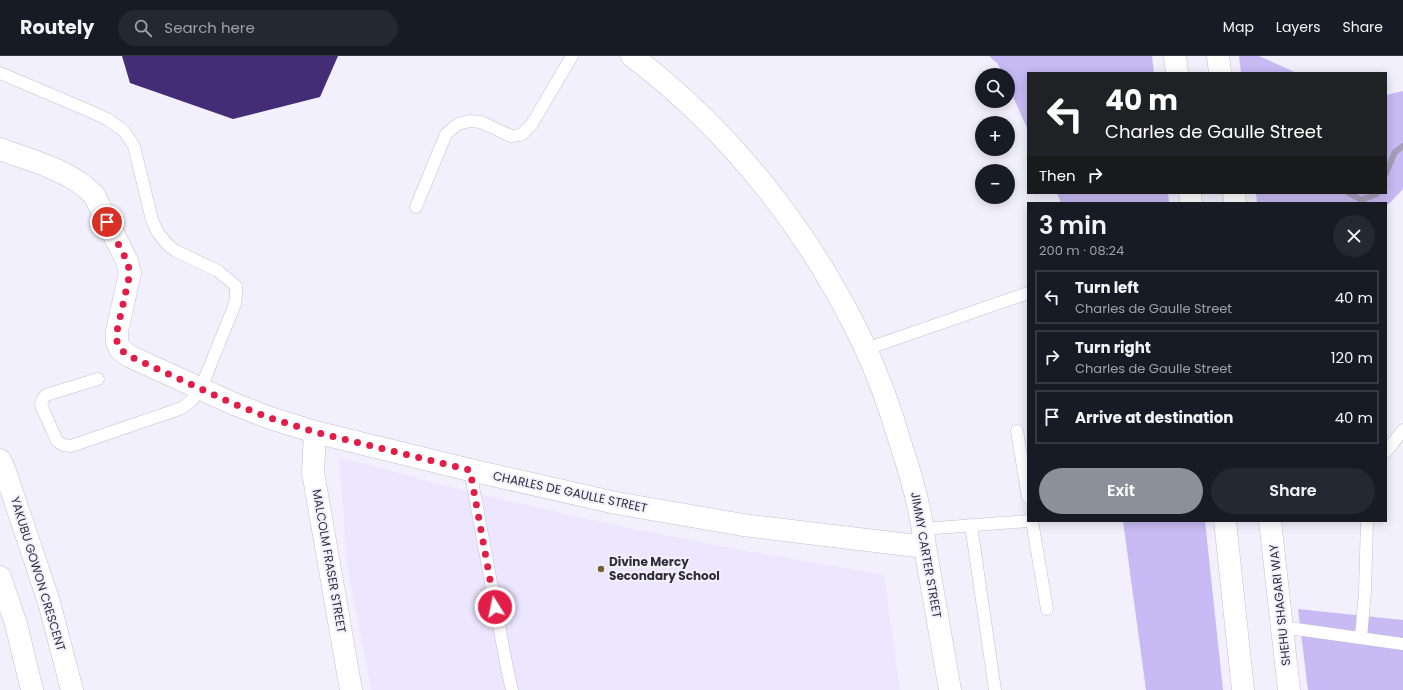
<!DOCTYPE html>
<html lang="en">
<head>
<meta charset="utf-8">
<style>
  :root { --surface:#171b24; --page:#242831; --text:#f1f3f6; --muted:#9ea1a6; --line:#363941; --accent:#8c9099 }
  body { margin:0; font-family:Poppins,sans-serif; background:var(--page); color:var(--text); height:100vh; display:flex; flex-direction:column; font-size:15px; white-space:nowrap }
  * { box-sizing:border-box; margin:0 }
  p { font-size:13px; color:var(--muted) }
  .icon { flex:none; width:22px; height:22px; fill:none; stroke:currentColor; stroke-width:2; stroke-linecap:round; stroke-linejoin:round }
  .map { position:relative; flex:1; overflow:hidden }
  .drawer { position:absolute; left:1027px; top:146px; width:360px; height:320px; display:flex; flex-direction:column; background:var(--surface); border-radius:0px; box-shadow:0 2px 10px #0003 }
  .drawer>* { flex:none }
  .banner { position:absolute; left:1027px; top:16px; width:360px; height:122px; border-radius:0px; box-shadow:0 2px 10px #0003; background:#202124; color:#fff; overflow:hidden }
  .fabs { position:absolute; left:975px; top:12px; display:grid; gap:8px }
  .fabs a { display:grid; place-items:center; width:40px; height:40px; border-radius:50%; background:var(--surface); box-shadow:0 2px 10px #0003; font-size:20px }
  .pin { position:absolute; display:grid; place-items:center; width:34px; height:34px; color:#fff; margin:-17px; border:2px solid #fff; border-radius:50%; box-shadow:0 1px 4px #0007 }
  .me { position:absolute; width:44px; margin:-22px; rotate:350deg; stroke-linejoin:round; filter:drop-shadow(0 0 3px #0008) }
  .turn { display:flex; align-items:center; gap:14px; height:84px; padding:0 12px; font-size:18px }
  .turn .icon { width:52px; height:52px; stroke-width:2.5 }
  .turn b { display:block; font-size:28px; line-height:34px }
  .then { display:flex; align-items:center; height:38px; padding:0 12px; background:#0003; gap:8px; font-size:15px }
  .round { display:grid; place-items:center; flex:none; width:42px; height:42px; border-radius:21px; background:var(--page) }
  .summary { display:flex; align-items:center; justify-content:space-between; height:68px; padding:0 12px }
  h1 { font-size:24px; font-weight:600; line-height:30px }
  .action { display:flex; gap:8px; margin-top:auto; padding:8px 12px }
  .action a { flex:1; height:46px; border-radius:24px; background:var(--accent); color:#fff; font-size:16px; font-weight:600; line-height:46px; text-align:center }
  .action a+a { background:var(--page); color:var(--text) }
  ul { padding:0; list-style:none }
  li { display:flex; align-items:center; gap:12px; height:54px; margin:0 8px 6px; padding:0 4px; border:2px solid var(--line); border-radius:0px }
  li div { flex:1 }
  li b { display:block; font-size:15px }
  li em { font-style:normal }
  header { display:flex; align-items:center; gap:24px; box-sizing:border-box; height:56px; padding:0 20px; background:var(--surface); border-bottom:1px solid var(--line) }
  header strong { font-size:19px }
  nav { display:flex; gap:22px; margin-inline-start:auto; font-size:14px }
  .search { width:280px; height:36px; background:var(--page); display:flex; align-items:center; gap:10px; box-sizing:border-box; padding:0 14px; border-radius:22px; color:var(--muted); font-size:15px }
  .map>svg:first-child { display:block }
  .built { fill:#ece6ff }
  .green { fill:#c8baf4 }
  .lines { fill:none; stroke-linecap:round; stroke-linejoin:round }
  .stream { stroke:#a59eba; stroke-width:6 }
  .building { fill:#452c77 }
  .service-casing { stroke:#c3bed4; stroke-width:13 }
  .minor-casing { stroke:#c3bed4; stroke-width:23 }
  .secondary-casing { stroke:#c3bed4; stroke-width:23 }
  .service { stroke:#fff; stroke-width:12 }
  .minor { stroke:#fff; stroke-width:22 }
  .secondary { stroke:#fff; stroke-width:22 }
  .route { stroke:#e11d48; stroke-width:7; stroke-dasharray:0 12.6 }
  .poi-dot { fill:#755f2f; stroke:#f3f0fe; stroke-width:1.5 }
  .labels { text-anchor:middle; stroke-width:4; stroke-linejoin:round; paint-order:stroke }
  .street-label { font-size:12px; fill:#2d2b34; stroke:#f3f0fe }
  .poi-label { font-size:12px; font-weight:bold; fill:#2d2b34; stroke:#f3f0fe; text-anchor:start }
</style>
</head>
<body>
<header>
<strong>Routely</strong>
<div class="search"><svg class="icon" aria-label="search" viewBox="0 0 24 24"><circle cx="10" cy="10" r="6"/><path d="M15 15l6 6"/></svg>Search here</div>
<nav><a>Map</a><a>Layers</a><a>Share</a></nav>
</header>
<div class="map">
<svg width="1403" height="634" viewBox="0 0 1403 634">
  <rect width="100%" height="100%" fill="#f3f0fe"/>
  <path class="built" d="M339,401l125,34 159,36 113,22 148,26 16,115h-529l-24,-126z"/>
  <path class="green" d="M989,0h163l2,17h-126v57l-20,-44v-11h-5l-5,-11z
    M1239,0h20l38,17h-56z
    M1403,35v98l-17,18v-4h-129l-1,-10h130v-98z
    M1057,137h111l1,10h-108z
    M1123,465h82l18,169h-77z
    M1298,553l105,11v70h-95z"/>
  <g class="lines">
    <path class="stream" d="M1386,117l9,-21 8,-6
      M1349,137l12,7 16,-6v-1"/>
  </g>
  <path class="building" d="M122,0h216l-18,41 -87,22 -103,-36z"/>
  <g class="lines">
    <g class="service-casing">
      <path id="service" d="M0,17l92,39 15,7 17,12 10,15 18,74 6,13 10,12 8,6 42,20 18,15v9l-1,9 -34,84 -9,12 -10,8 -111,38 -8,-1 -6,-4 -16,-36 2,-6 3,-4 52,-16
        M416,151l30,-73 12,-10 11,-3 12,1 30,14 10,-1 11,-11 40,-68
        M866,293l162,-56
        M1017,375l11,66
        M1386,396l17,-22
        M470,414l37,198 5,22
        M1032,465l15,88
        M971,469l24,165
        M923,473l105,-8
        M1282,571l121,17
        M1361,581l4,-45 2,-71"/>
    </g>
    <g class="minor-casing">
      <path id="minor" d="M632,0c99,75 179,177 232,289 15,32 27,66 37,100 11,33 21,67 24,102l25,143
        M0,93c32,12 70,21 94,46l33,66 3,12 -13,58v11l3,7 9,7 105,48 36,14 45,14 155,38 146,33 127,22 182,22
        M315,376l-2,40 38,218"/>
    </g>
    <g class="secondary-casing">
      <path id="secondary" d="M1175,0l2,17
        M1218,0l2,17
        M1190,137l1,10
        M1234,137l1,10
        M0,404l5,11 44,131 23,88
        M1225,465l18,169
        M1270,465l19,169
        M0,521l16,47 16,66"/>
    </g>
    <use href="#service" class="service"/>
    <use href="#minor" class="minor"/>
    <use href="#secondary" class="secondary"/>
  </g>
  <g class="lines">
    <path class="route" d="M107,166l20,39 3,12 -13,58v11l3,7 9,7 105,48 36,14 45,14 155,38 25,137"/>
  </g>
  <circle class="poi-dot" cx="601" cy="513" r="4"/>
  <g class="labels">
    <g class="street-label">
      <text transform="translate(570 436) rotate(12)" y="4">CHARLES DE GAULLE STREET</text>
      <text transform="translate(926 499) rotate(80)" y="4">JIMMY CARTER STREET</text>
      <text transform="translate(329 505) rotate(80)" y="4">MALCOLM FRASER STREET</text>
      <text transform="translate(38 518) rotate(73)" y="4">YAKUBU GOWON CRESCENT</text>
      <text transform="translate(1280 549) rotate(-96)" y="4">SHEHU SHAGARI WAY</text>
    </g>
    <g class="poi-label">
      <text x="609" y="510">Divine Mercy<tspan x="609" dy="14">Secondary School</tspan></text>
    </g>
  </g>
</svg>
<div class="fabs">
<a><svg class="icon" aria-label="search" viewBox="0 0 24 24"><circle cx="10" cy="10" r="6"/><path d="M15 15l6 6"/></svg></a>
<a>+</a>
<a>−</a>
</div>
<div class="pin" style="left:107px;top:166px;background:#d93025"><svg class="icon" aria-label="arrive" viewBox="0 0 24 24"><path d="M6 21V4h12l-3 4 3 4H6"/></svg></div>
<svg class="me" style="left:495px;top:551px" viewBox="-20 -20 40 40"><circle r="17" fill="#e11d48" stroke="#fff" stroke-width="3"/><path d="M0-11L8 9 0 5-8 9z" fill="#fff"/></svg>
<div class="banner">
<div class="turn"><svg class="icon" aria-label="left" viewBox="0 0 24 24"><path d="M17 20v-9H6M10 6l-5 5 5 5"/></svg><div><b>40 m</b>Charles de Gaulle Street</div></div>
<div class="then">Then<svg class="icon" aria-label="right" viewBox="0 0 24 24"><path d="M7 20v-9h11M14 6l5 5-5 5"/></svg></div>
</div>
<section class="drawer">
<div class="summary"><div><h1>3 min</h1><p>200 m · 08:24</p></div><a class="round"><svg class="icon" aria-label="close" viewBox="0 0 24 24"><path d="M6 6l12 12M18 6L6 18"/></svg></a></div>
<ul>
<li><svg class="icon" aria-label="left" viewBox="0 0 24 24"><path d="M17 20v-9H6M10 6l-5 5 5 5"/></svg><div><b>Turn left</b><p>Charles de Gaulle Street</p></div><em>40 m</em></li>
<li><svg class="icon" aria-label="right" viewBox="0 0 24 24"><path d="M7 20v-9h11M14 6l5 5-5 5"/></svg><div><b>Turn right</b><p>Charles de Gaulle Street</p></div><em>120 m</em></li>
<li><svg class="icon" aria-label="arrive" viewBox="0 0 24 24"><path d="M6 21V4h12l-3 4 3 4H6"/></svg><div><b>Arrive at destination</b></div><em>40 m</em></li>
</ul>
<div class="action"><a>Exit</a><a>Share</a></div>
</section>
</div>
</body>
</html>
